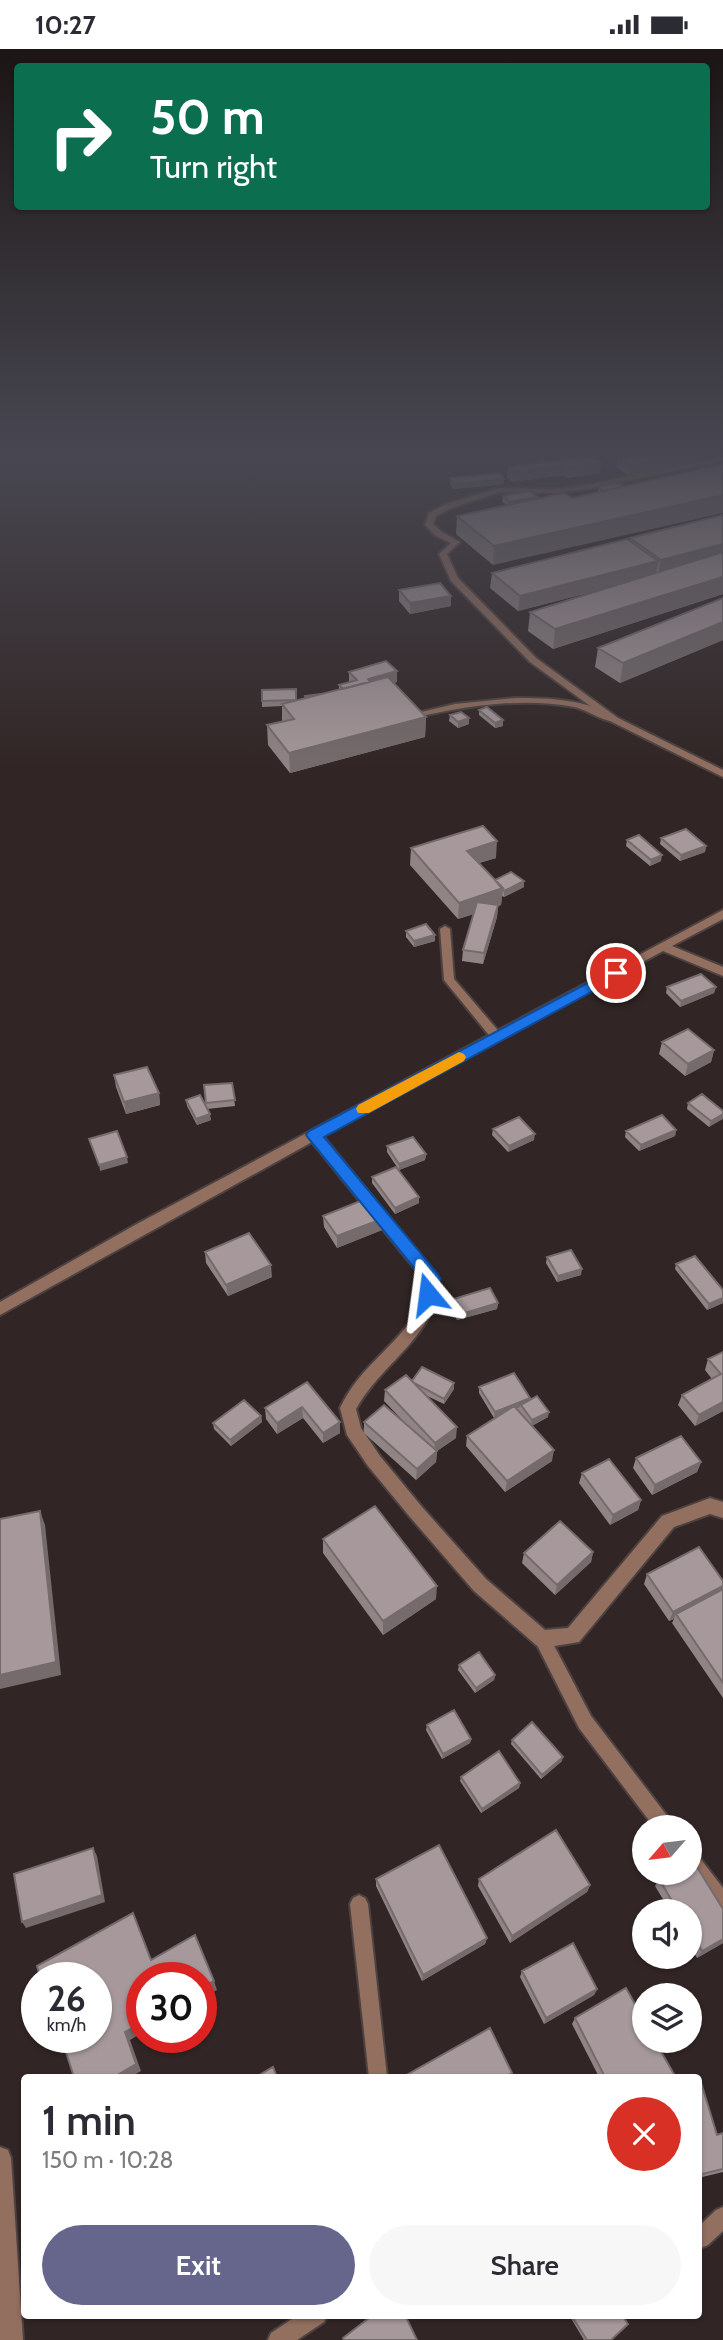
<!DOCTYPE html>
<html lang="en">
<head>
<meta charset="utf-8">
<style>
  :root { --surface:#fff; --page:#f7f7f7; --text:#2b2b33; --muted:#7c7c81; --accent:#66668d }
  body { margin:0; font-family:Cabin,sans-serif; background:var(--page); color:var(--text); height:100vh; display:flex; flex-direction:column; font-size:26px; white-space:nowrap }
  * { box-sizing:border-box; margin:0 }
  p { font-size:23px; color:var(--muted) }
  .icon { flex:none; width:38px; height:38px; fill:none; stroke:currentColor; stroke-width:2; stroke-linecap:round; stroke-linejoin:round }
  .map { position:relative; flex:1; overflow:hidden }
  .sheet { position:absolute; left:21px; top:2025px; width:681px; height:245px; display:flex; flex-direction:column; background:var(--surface); border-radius:7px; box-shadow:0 2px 5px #0004 }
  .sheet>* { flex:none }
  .hud { position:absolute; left:14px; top:14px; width:696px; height:147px; border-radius:7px; box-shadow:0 2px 5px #0004; background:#0b6e4f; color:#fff; overflow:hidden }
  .needle { width:46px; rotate:242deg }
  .buttons { position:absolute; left:632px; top:1766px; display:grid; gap:14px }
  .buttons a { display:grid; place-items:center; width:70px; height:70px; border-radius:50%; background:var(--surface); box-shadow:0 2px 5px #0004; font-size:35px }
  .speed { position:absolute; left:21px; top:1913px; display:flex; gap:14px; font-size:35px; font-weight:700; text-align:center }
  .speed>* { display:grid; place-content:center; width:91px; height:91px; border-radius:50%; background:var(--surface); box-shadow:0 2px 5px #0004; line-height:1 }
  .speed small { font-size:18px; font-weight:400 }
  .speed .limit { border:10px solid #d22; background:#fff; color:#111 }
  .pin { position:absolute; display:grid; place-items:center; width:60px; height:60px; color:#fff; margin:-30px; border:4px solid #fff; border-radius:50%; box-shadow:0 2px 7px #0007 }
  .me { position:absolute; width:77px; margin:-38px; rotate:344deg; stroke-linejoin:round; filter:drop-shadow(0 0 5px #0008) }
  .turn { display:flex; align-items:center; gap:24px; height:147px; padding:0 21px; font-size:32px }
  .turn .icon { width:91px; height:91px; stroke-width:2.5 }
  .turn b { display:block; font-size:49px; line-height:60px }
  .round { display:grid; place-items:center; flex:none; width:74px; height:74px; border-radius:37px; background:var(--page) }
  .summary { display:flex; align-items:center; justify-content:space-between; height:119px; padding:0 21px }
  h1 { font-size:42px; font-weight:600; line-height:52px }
  .primary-button { display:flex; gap:14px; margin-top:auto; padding:14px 21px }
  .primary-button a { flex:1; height:80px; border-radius:42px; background:var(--accent); color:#fff; font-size:28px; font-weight:600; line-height:80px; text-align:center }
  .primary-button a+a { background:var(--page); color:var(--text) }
  .status { display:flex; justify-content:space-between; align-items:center; height:49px; padding:0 35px; background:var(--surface); direction:ltr }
  .status svg { height:19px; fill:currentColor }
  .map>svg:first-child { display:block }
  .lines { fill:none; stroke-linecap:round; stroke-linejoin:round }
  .service-casing { stroke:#4d4241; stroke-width:4 }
  .minor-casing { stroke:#4d4241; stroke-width:4 }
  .service { fill:#926f5f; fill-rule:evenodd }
  .minor { fill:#926f5f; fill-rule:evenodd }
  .wall { fill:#908485 }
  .shaded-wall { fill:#756b6c }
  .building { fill:#a7999b; stroke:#756b6c; stroke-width:2 }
  .route { fill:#1a73e8; stroke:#114b97; stroke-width:2 }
  .slow { fill:#f59e0b }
</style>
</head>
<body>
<div class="status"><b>10:27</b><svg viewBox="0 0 49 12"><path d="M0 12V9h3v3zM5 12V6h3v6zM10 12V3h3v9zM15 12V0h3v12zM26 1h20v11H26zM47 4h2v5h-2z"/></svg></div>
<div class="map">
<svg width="723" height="2291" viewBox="0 0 723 2291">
  <rect width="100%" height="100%" fill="#312625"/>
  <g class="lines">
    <g class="service-casing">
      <path id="service" d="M515,649c36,0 74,1 104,22 -11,6 -32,-11 -45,-13 -52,-10 -106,-1 -157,10l-4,-3 42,-10z
        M445,877l5,3 4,50 47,55 2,3 -2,3h-8l-49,-60 -4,-51z
        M542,1582l6,3 43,82 80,105 3,6h-20l-75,-99 -45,-89 2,-5z
        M690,1801l6,3 27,35v23l-6,-3 -27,-36z
        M359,1846l6,3 3,6 19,173h-18l-19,-173 3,-6z
        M723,2158v24l-15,14 -7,3 -3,-1v-20l18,-17z
        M298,2266h29l-3,7 -27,18h-29l3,-7z"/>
    </g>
    <g class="minor-casing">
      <path id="minor" d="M723,408v4l-130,27 -38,5 -55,-1 -48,16 -16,8 -3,8 9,8 18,10 -13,12 11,24 78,80 82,60 105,52v7l-111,-55 -82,-60 -79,-81 -12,-27 12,-11 -15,-7 -11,-11 4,-12 17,-9 53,-16 56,1 38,-5z
        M723,861v9l-51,27 51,21v9l-60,-25 -340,185 116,143c-4,18 -7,37 -19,52 -21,29 -45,45 -64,78l5,19 19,28 42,51 64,72 59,51 23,-2 94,-112 48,-18 13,4v16l-13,-4 -36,13 -95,115 -37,6 -6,-3 -62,-54 -64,-74 -42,-51 -21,-31 -7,-27c19,-39 46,-54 70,-86 9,-12 11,-28 14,-42l-112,-138 -312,173v-13l135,-77z
        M0,2098l8,3 3,8 12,182h-23z"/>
    </g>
    <use href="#service" class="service"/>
    <use href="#minor" class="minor"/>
  </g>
  <path class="wall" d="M593,406l7,18 -33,5 -3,-3 -52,7 -5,-5 1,-10z
    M618,408l78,5 -67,14 -13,-9z
    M450,429l54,6 -51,5 -3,-6z
    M618,434l-125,82 -37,-31 1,-18 50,-11 -5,-3 1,-6 35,1 -1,1h35l26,-6v-5z
    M630,489l93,56 -170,55 -25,-18 2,-19 73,-23 -85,22 -28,-23 2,-15 137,-32z
    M399,541l52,6v10l-41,8 -11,-13z
    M723,549v42l-103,43 -25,-16 3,-19z
    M349,623l48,10 -4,1 33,34 -1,20 -135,36 -22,-28 -1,-20 15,-4v-15l-20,1v-17l34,10 43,-10v-5l10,-3z
    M479,661l24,10v6l-8,2 -16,-13z
    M450,666l19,3v6l-11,4 -9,-7z
    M661,789l45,8 -1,6 -25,9 -20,-17z
    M627,791l34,21 -11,5 -24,-20z
    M411,799l85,10 -17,5 16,17 29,7 -20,10 -2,-1 -1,9 -3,1 -1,11 -14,47 -21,-3 1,-11 11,-36 -16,5 -48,-54z
    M406,882l29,4v6l-21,6 -8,-10z
    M667,938h49l-2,6 -34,14 -14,-14z
    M662,993l52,8 -3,12 -26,14 -26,-22z
    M114,1026l45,18 1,12 -34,9 -10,-27z
    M232,1034l3,23 -28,3 4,11 -14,5 -10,-19 -1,-6 20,7 -2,-22z
    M688,1054l35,8 -14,16 -22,-18z
    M493,1080l41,11 -26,12 -16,-17z
    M676,1081l-1,6 -36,15 -14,-14 1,-6z
    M387,1097l39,8 -1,6 -26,10 -12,-18z
    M372,1128l47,20v6l-24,11 -23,-31z
    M323,1167l59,3v11l-45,18 -13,-21z
    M205,1203l67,25 -44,19 -22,-33z
    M547,1208l34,18 -24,7 -11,-19z
    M676,1215l47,26v13l-16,7 -32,-41z
    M450,1251l48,3 -1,6 -40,11 -7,-15z
    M723,1303v59l-28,15 -17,-21 4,-10 30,-16 -7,-9 3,-11z
    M412,1332l42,8 -10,15 -19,-9 31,43 -19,13 -1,11 -20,18 -52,-47v-11l45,5 -25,-26 1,-11z
    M307,1333l33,51 -17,10 -20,-25 -26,16 -11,-15 -1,-11z
    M479,1338l51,11v2l18,17 -16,9 20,35 -47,31 -39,-46 1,-10 32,-20 -5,2 -15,-25z
    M261,1367l1,6 -31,24 -17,-17 -1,-6z
    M636,1409l65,4 -4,10 -45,23 -19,-27z
    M582,1424l59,27 -3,10 -28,15 -31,-42z
    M323,1490l113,60 -53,36 -60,-82z
    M593,1503l-2,10 -36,33 -33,-32 2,-10z
    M647,1525l76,7v117l-51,-75 2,-4 -5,2 -25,-37z
    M459,1616l36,10 -1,5 -19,13 -17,-23z
    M427,1676l44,14 -1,4 -28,16 -16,-29z
    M512,1691l50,21 -21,18 -30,-35z
    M461,1728l59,6 -1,5 -38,25 -21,-32z
    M376,1830l111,59 -2,6 -63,37 -46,-95z
    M479,1830l111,6 -3,7 -77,51 -32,-57z
    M659,1830l64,30v34l-26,15 -7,-13v-34h-20l-15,-25z
    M522,1922l75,18 -3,6 -50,29 -24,-47z
    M575,1969l98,59h-74l-27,-53z
    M698,2031l19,55 6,-2v39l-25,6z
    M569,2266h53l-11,25h-27z"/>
  <path class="shaded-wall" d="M697,403l-1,10 -67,14 1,-11z
    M601,414l-1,10 -33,5 1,-11z
    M565,416l-1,10 -52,7 1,-10z
    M504,430v5l-51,5 1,-5z
    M723,446v18l-230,52 1,-19z
    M538,448l-1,5 -27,6v-6z
    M723,495v14l-65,17 3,-15z
    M658,512l-3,15 -137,35 2,-15z
    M723,528v17l-170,55 2,-20z
    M451,547v10l-41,8v-11z
    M723,573v18l-103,43 3,-20z
    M397,622v11l-22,6 -7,-9z
    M426,668l-1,20 -135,36 -1,-20z
    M469,669v6l-11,4v-6z
    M503,671v6l-8,2v-5z
    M497,792l-1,17 -30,9 1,-16z
    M706,797l-1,6 -25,9 1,-6z
    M662,806l-1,6 -11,5 1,-6z
    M524,832v6l-20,10v-6z
    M503,839l-2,17 -3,1 -1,11 -14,47 1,-11 13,-47 -39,13 1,-16z
    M435,886v6l-21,6v-6z
    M716,938l-2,6 -34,14 1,-6z
    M714,1001l-3,12 -26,14 3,-12z
    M159,1044l1,12 -34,9 -2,-12z
    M210,1065l1,6 -14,5 -1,-6z
    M723,1065v5l-14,8 2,-6z
    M676,1081l-1,6 -36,15 2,-6z
    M535,1085l-1,6 -26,12 1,-6z
    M426,1105l-1,6 -26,10v-6z
    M127,1108l1,6 -28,8 -1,-6z
    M419,1148v6l-24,11v-6z
    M382,1170v11l-45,18v-12z
    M271,1216l1,12 -44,19 -2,-11z
    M582,1220l-1,6 -24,7 1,-6z
    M723,1249v5l-16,7 2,-6z
    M498,1254l-1,6 -40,11 1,-5z
    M454,1334v6l-10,15v-5z
    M530,1349l-1,6 -8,1 -1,2 -26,11 1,-6z
    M723,1353v9l-28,15 4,-11z
    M302,1358l1,11 -26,16v-11z
    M549,1363l-1,5 -17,9 1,-6z
    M261,1367l1,6 -31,24 -1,-6z
    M340,1373v11l-17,10v-10z
    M457,1378l-1,11 -22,15 1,-10z
    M554,1401l-2,11 -47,31 2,-11z
    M437,1402l-1,11 -20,18 1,-11z
    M701,1413l-4,10 -45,23 3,-10z
    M641,1451l-3,10 -28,15 3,-10z
    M40,1462l5,14 16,150 -61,14v-14z
    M593,1503l-2,10 -36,33 2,-10z
    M437,1537l-1,13 -53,36v-14z
    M723,1537v5l-47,23 -2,5 -5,2 4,-9z
    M495,1626l-1,5 -19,13 1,-5z
    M471,1690l-1,4 -28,16 1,-5z
    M563,1708l-1,4 -21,18 1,-4z
    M520,1734l-1,5 -38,25 1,-4z
    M93,1799l4,8 8,46 -79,26 -4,-6z
    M590,1836l-3,7 -77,51 2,-7z
    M487,1889l-2,6 -63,37 1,-6z
    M723,1890v4l-26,15 5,-7z
    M214,1932l3,9 -16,9v-11z
    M597,1940l-3,6 -50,29 2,-6z
    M142,1974v10l-12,7 11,31 -10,6h-17l11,-45z"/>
  <path class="building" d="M652,401h43l2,2 -67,13 -12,-8z
    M593,406l8,8 -33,4 -3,-2 -52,7 -5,-5z
    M723,415v31l-229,51 -37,-30 107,-23 8,5z
    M500,424l4,6 -50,5 -4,-6z
    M618,434l6,3 -20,5 -6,-4z
    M530,442l8,6 -28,5 -7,-6z
    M723,466v29l-62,16 -31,-22z
    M627,490l31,22 -138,35 -28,-23z
    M723,503v25l-168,52 -25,-17z
    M440,534l11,13 -41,7 -11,-13z
    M723,549v24l-100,41 -25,-15z
    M386,612l11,10 -29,8 2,3 -27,7 -4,-4 18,-5 -8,-8z
    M388,628l38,40 -137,36 -22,-28 27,-6 -12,-15z
    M296,640v11l-34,1v-11z
    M321,645l-15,4 -1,-2z
    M487,658l16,13 -8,3 -16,-13z
    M461,663l8,6 -11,4 -8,-7z
    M483,777l14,15 -30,10 36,37 -44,15 -48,-55z
    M686,780l20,17 -25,9 -20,-17z
    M639,786l23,20 -11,5 -24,-20z
    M511,823l13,9 -20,10 -9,-11z
    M477,853l21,3 -14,48 -21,-3z
    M426,875l9,11 -21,6 -8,-10z
    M701,925l15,13 -35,14 -14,-14z
    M688,980l26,21 -26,14 -26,-22z
    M147,1018l12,26 -35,9 -10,-27z
    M232,1034l3,17 -29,3 -2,-18z
    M702,1045l21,17v3l-12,7 -23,-18z
    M200,1046l10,19 -14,5 -10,-19z
    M662,1066l14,15 -35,15 -15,-14z
    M519,1068l16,17 -26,12 -16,-17z
    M117,1082l10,26 -28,8 -10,-26z
    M413,1088l13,17 -27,10 -12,-18z
    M396,1118l23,30 -24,11 -23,-31z
    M368,1149l14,21 -45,17 -14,-20z
    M249,1184l22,32 -45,20 -21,-33z
    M571,1201l11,19 -24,7 -11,-19z
    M695,1207l28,34v8l-14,6 -33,-40z
    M490,1239l8,15 -40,12 -8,-15z
    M723,1303v50l-24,13 -17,-20 39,-21 -13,-15z
    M422,1318l32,16 -10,16 -30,-16 -2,-2z
    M514,1324l16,25 -35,14 -16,-25z
    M406,1326l51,52 -22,16 -50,-53z
    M307,1333l33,40 -17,11 -21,-26 -25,16 -12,-15z
    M537,1347l12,16 -17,8 -11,-15z
    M244,1351l17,16 -31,24 -17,-17z
    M384,1356l53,46 -20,18 -53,-47z
    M514,1357l40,44 -47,31 -40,-45z
    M681,1387l20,26 -46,23 -19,-27z
    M609,1410l32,41 -28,15 -31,-42z
    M375,1457l62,80 -54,35 -60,-82z
    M40,1462l16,151 -56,13v-156z
    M560,1472l33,31 -36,33 -33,-32z
    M699,1498l24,34v5l-50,26 -26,-38z
    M723,1540v94l-47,-69z
    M479,1603l16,23 -19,13 -17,-23z
    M454,1661l17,29 -28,15 -16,-29z
    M532,1673l31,35 -21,18 -30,-35z
    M499,1702l21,32 -38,26 -21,-32z
    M556,1781l34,55 -78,51 -33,-57z
    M439,1796l48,93 -64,37 -47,-96z
    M93,1799l9,47 -80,27 -8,-48z
    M692,1810l31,50v30l-21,12 -12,-21v-19h-12l-19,-32 10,-6h21v-12z
    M133,1864l18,47 44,-25 19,46 -13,7v-11h-59v46l-17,9 11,32 -22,13h-40l-13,-40h35v-60h-56l-3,-11z
    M573,1894l24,46 -51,29 -24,-47z
    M626,1939l18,32v21h11l20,35 -3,1h-67l-30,-59z
    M490,1979l22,45 -8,4h-101z
    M273,2018l4,10h-21z
    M700,2030l17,56 6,-2v36l-25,6v-95z
    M373,2266h32l12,25h-73l-1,-2z
    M571,2266h51l6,9 -17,16h-24z"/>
  <linearGradient id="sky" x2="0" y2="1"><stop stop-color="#1b1514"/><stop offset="0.56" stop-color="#484751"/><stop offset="1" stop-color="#484751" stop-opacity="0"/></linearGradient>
  <rect width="723" height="722" fill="url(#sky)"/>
  <path class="route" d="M616,919l7,5 -2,3 -297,161 114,137 3,5 -7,19h-12l-2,-4 4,-14 -115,-141 -3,-4 3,-4z"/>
  <path class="slow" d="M459,1003l5,2 2,3 -2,4 -95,52h-11l-2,-4 2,-4z"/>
</svg>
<div class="buttons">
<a><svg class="needle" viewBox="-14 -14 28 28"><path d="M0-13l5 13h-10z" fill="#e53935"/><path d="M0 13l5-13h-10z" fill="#7c7c81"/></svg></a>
<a><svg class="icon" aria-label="sound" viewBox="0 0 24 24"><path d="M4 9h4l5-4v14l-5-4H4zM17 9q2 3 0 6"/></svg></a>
<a><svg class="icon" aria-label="layers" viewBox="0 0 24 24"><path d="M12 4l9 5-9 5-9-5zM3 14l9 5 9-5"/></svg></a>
</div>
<div class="speed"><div>26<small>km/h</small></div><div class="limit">30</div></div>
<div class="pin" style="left:616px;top:924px;background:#d93025"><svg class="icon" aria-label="arrive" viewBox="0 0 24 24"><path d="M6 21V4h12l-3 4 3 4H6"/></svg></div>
<svg class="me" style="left:428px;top:1245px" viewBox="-20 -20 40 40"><path d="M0-17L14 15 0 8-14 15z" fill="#1a73e8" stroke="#fff" stroke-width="4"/></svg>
<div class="hud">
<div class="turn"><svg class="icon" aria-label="right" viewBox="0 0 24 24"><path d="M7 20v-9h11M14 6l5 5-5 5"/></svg><div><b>50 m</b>Turn right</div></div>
</div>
<section class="sheet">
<div class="summary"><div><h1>1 min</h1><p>150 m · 10:28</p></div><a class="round" style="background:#d93025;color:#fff"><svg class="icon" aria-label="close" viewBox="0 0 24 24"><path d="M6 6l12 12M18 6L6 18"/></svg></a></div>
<div class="primary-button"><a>Exit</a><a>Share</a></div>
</section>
</div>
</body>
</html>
